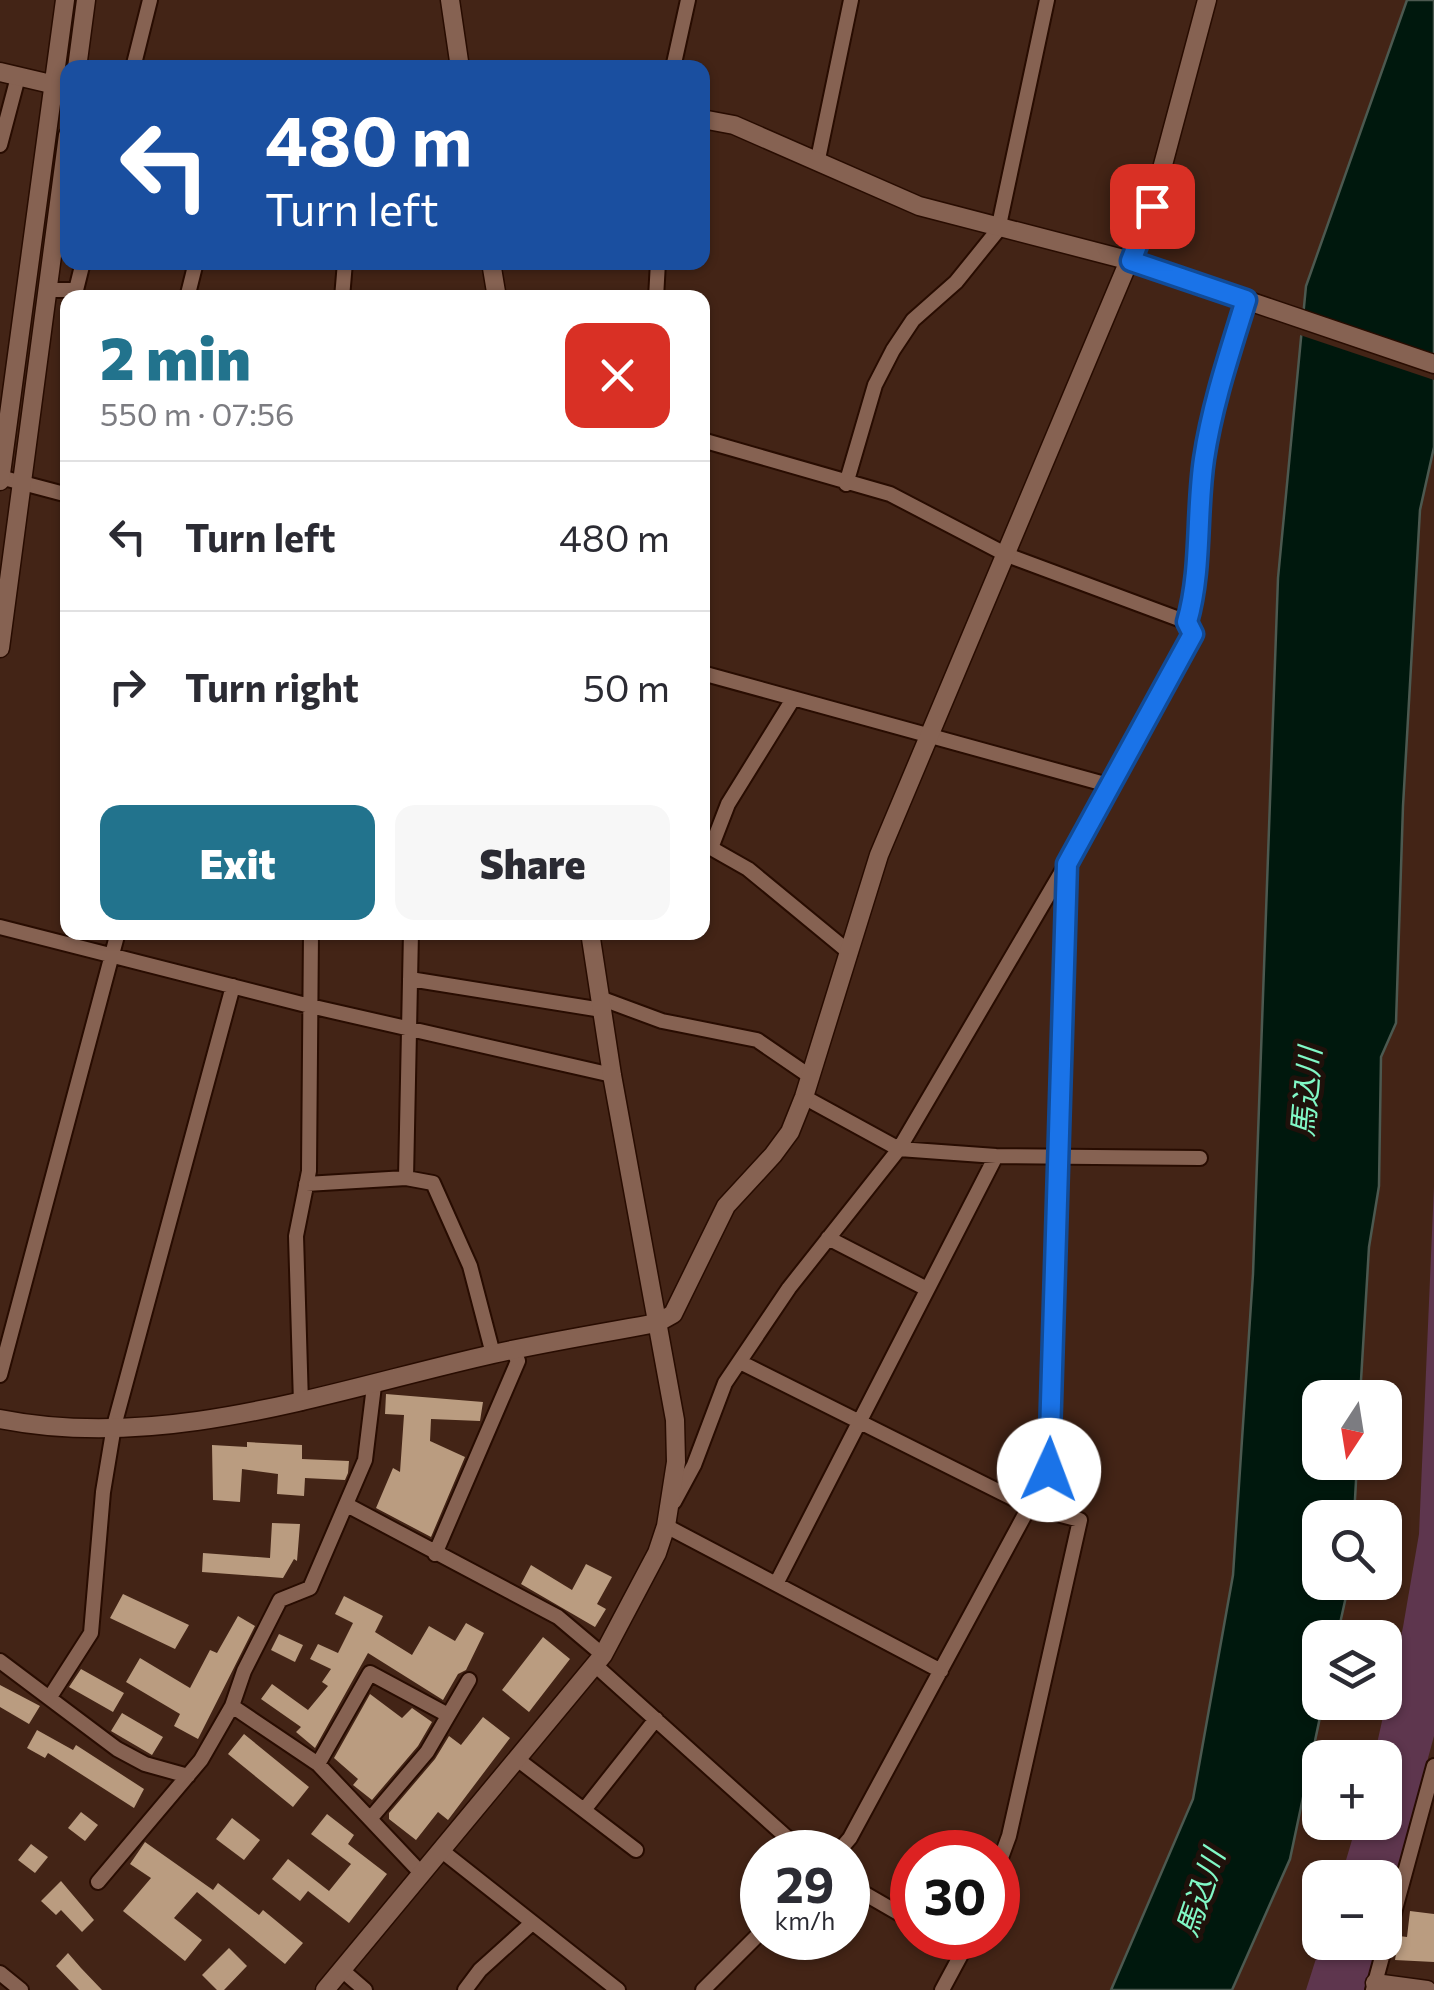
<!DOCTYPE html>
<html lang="en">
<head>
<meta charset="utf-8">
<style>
  :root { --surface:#fff; --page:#f7f7f7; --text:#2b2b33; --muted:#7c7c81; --line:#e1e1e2; --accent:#22738d }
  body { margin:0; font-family:Commissioner,"Noto Sans JP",sans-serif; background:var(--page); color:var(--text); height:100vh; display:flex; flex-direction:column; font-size:38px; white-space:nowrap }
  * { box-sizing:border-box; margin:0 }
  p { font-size:32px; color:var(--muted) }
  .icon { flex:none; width:55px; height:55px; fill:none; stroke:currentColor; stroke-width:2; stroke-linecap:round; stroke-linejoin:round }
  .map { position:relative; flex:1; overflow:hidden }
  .details { position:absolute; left:60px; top:290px; width:650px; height:650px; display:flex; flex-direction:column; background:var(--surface); border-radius:20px; box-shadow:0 2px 8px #0004 }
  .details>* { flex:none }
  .banner { position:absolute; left:60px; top:60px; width:650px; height:210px; border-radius:20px; box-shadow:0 2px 8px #0004; background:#1a4fa0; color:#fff; overflow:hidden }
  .needle { width:65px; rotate:192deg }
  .tools { position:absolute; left:1302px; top:1380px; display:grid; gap:20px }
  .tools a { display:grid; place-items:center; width:100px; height:100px; border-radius:20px; background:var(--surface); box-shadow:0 2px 8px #0004; font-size:50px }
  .speed { position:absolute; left:740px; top:1830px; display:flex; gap:20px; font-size:50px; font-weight:700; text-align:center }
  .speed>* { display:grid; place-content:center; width:130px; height:130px; border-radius:50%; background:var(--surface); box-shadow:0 2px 8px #0004; line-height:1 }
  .speed small { font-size:25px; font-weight:400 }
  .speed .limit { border:15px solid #d22; background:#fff; color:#111 }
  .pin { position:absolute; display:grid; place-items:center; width:85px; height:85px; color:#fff; margin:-42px; border-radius:20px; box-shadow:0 5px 15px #0006 }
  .me { position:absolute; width:110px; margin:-55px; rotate:2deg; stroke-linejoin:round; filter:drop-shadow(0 0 8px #0008) }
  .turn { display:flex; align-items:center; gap:35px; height:210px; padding:0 40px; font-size:45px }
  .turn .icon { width:130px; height:130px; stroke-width:2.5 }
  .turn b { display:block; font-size:70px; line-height:85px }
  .round { display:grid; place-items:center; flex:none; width:105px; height:105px; border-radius:20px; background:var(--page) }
  .summary { display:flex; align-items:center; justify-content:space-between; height:170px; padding:0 40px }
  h1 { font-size:60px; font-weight:800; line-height:75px; color:var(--accent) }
  .button { display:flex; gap:20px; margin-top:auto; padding:20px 40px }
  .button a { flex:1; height:115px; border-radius:20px; background:var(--accent); color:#fff; font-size:40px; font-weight:800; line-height:115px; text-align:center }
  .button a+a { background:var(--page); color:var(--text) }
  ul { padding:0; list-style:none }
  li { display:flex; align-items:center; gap:30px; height:150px; padding:0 40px; border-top:2px solid var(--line) }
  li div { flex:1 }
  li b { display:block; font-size:38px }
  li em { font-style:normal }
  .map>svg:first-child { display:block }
  .green { fill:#5e364e }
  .water { fill:#00180d; stroke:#4c5950; stroke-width:2.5 }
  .pier { fill:#432416 }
  .building { fill:#ba9c80 }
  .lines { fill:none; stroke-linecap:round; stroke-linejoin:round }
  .minor-casing { stroke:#280c01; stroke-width:18 }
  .tertiary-casing { stroke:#280c01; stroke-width:21 }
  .minor { stroke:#866252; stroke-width:14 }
  .tertiary { stroke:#866252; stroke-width:18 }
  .route-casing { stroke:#114b97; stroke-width:25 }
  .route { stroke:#1a73e8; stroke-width:18 }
  .labels { text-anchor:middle; stroke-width:10; stroke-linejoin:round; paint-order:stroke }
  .water-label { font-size:30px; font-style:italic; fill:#81f8c6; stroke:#1f110b }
</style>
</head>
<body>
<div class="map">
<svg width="1434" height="1990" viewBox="0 0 1434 1990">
  <rect width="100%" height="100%" fill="#432416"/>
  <path class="green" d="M1434,1186v550l-49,182v-40l-44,-1 16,-54 28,-1v-64l-11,-1 29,-130 16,-93z
    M1321,1943h57l-13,47h-59z"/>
  <path class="water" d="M1407,0h27v447l-14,63 -17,296 -7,217 -15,34 -2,129 -10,61 -9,150 -40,1v64l37,1 -3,54 -34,1v64l29,1 -12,54 -17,1v64l3,1 -33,156 -58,131h-121l82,-191 40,-224 20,-301 25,-696 28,-292z"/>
  <path class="pier" d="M1299,310l135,45v25l-137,-46z"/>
  <path class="building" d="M386,1394l97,8 -3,19 -49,-2 -1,22 35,16 -34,80 -55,-29 17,-40 7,4 4,-57 -19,-1z
    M247,1442l55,3v14l47,2 -1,12 -3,7 -40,-2 -1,18 -27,-2 1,-20 -36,-5 -2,33 -27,-2 -1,-55 35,2z
    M272,1523l28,1 -3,37 -3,-2 -11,19 -81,-6 1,-19 67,5z
    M586,1564l26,13 -15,27 9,5 -11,18 -74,-43 10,-19 41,25z
    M123,1594l66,31 -14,24 -65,-31z
    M344,1596l39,20 -8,16 37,23 17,-29 26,15 11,-18 18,10 -18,37 -8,4 -15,26 -75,-47 -53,95 -19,-16 5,-5 -40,-28 11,-15 36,26 20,-24 -6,-4 9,-13 -21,-10 8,-15 20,9 15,-30 -18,-9z
    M238,1616l17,10 -57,113 -24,-13 6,-12 -54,-32 14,-24 50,30 20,-38 7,3z
    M279,1634l24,11 -8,17 -24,-12z
    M543,1637l27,22 -41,53 -27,-22z
    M81,1669l43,24 -11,19 -44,-25z
    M0,1685l40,21 -11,18 -29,-17z
    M370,1694l32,24 10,-10 20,14 -14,24 -46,54 -19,-15 5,-6 -24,-21z
    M122,1713l41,24 -11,18 -41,-24z
    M483,1717l27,21 -62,82 -10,-8 -22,28 -27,-21v-6l46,-54 14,-23 12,9z
    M37,1730l36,20 3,-5 68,44 -10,19 -86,-55 -3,5 -18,-10z
    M244,1734l65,53 -16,20 -65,-53z
    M81,1812l17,13 -13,16 -17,-13z
    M327,1814l27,21 -6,9 39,30 -38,49 -41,-32 -8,10 -28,-22 16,-20 41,32 22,-27 -40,-30z
    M232,1818l28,22 -16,20 -28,-21z
    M145,1842l68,48 5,-7 41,32 4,-5 40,33 -18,21 -88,-72 -23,26 28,22 -17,21 -62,-50 28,-33 -21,-14z
    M31,1844l17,13 -13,16 -17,-13z
    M61,1881l33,39 -12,12 -21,-22 -5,5 -15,-14z
    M1410,1911l24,3v48l-39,-2 4,-24 8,1z
    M229,1948l18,18 -23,24h-7l-15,-15z
    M68,1953l13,15 21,22h-23l-23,-24z"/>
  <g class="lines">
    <g class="minor-casing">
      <path id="minor" d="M133,68l17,-68
        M673,68l15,-68
        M0,145l18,-68
        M818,159l33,-159
        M48,290h28l7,-28
        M187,298l9,-36
        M342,298l3,-36
        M656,298l2,-36
        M702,440l188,54 117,61 180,67
        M0,477l68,18
        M846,484l29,-99 18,-35 20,-30 43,-38 42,-52 49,-230
        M702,673l410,113
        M793,699l-65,105 -17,44 37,21 102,84
        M0,927l310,79 302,69
        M410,979l192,31
        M600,998l62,23 95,19 54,37
        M804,1097l95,52 97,7 204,2
        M406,1178l5,-246
        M306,1184l100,-6 27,5 37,83 23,88
        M828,1238l99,51
        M742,1363l288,144 50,13 -71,316 -11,30
        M0,1375l118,-443
        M301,1403l-5,-167 13,-65 2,-239
        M674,1502l20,-37 31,-82 64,-95 110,-139 213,-363 81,-152 -6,-12 6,-22 11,-145 17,-73 25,-82
        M347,1505l211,112 45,38
        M666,1526l275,145
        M435,1554l83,-193 -5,-11
        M776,1584l220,-428
        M0,1661l117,88 28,15 43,12
        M595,1665l208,187
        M50,1697l41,-64 12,-141 11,-66 119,-440
        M232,1706l86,58 104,110
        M517,1759l119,91
        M318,1764l52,-91 78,42
        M584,1810l72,-91
        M370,1819l57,-67 42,-72
        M442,1851l176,139
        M838,1852l12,-14 199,-368 18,-606
        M98,1882l103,-122 31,-54 12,-35 36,-71 30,-12 55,-128 9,-74
        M848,1884l64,37
        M940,1938l25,13
        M342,1970l23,20
        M0,1973l21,17
        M465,1990l15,-20 52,-47
        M703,1990l59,-59
        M942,1990l28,-52
        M1373,1990l61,-224"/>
    </g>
    <g class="tertiary-casing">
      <path id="tertiary" d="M450,0l10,68
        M77,68l9,-68
        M0,72l68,16
        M702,119l32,6 185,81 212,55 303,103
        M491,262l6,36
        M0,481l65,-481
        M0,648l68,-513
        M0,1419c165,33 333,-29 493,-65 54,-12 109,-21 164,-31l16,-9 53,-108 47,-51 17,-23 14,-35 75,-242 273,-649 55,-206
        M1375,1983l52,7
        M325,1990l278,-335 54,-102 9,-27 10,-64 -1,-42 -63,-345 -22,-143"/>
    </g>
    <use href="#minor" class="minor"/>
    <use href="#tertiary" class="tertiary"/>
  </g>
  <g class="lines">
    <g class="route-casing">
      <path id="route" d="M1049,1470l18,-606 126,-230 -6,-12c15,-52 9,-109 17,-163 8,-54 26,-107 42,-159l-115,-39 21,-55"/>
    </g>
    <use href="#route" class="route"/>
  </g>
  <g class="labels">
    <g class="water-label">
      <text transform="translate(1307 1092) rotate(-85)" y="10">馬込川</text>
      <text transform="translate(1201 1893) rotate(-71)" y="10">馬込川</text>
    </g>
  </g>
</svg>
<div class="tools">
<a><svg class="needle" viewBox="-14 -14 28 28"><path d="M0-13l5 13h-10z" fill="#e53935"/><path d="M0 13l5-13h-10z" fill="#7c7c81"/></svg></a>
<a><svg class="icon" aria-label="search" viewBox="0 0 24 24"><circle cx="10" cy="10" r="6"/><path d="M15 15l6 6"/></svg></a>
<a><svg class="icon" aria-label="layers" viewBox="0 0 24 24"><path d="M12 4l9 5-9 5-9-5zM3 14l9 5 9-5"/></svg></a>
<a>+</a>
<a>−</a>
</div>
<div class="speed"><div>29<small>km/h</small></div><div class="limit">30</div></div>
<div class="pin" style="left:1152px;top:206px;background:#d93025"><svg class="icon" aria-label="arrive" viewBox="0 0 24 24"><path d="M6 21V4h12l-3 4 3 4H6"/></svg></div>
<svg class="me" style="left:1049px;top:1470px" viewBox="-20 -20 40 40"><circle r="19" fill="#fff"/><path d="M0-13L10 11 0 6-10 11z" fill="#1a73e8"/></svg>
<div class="banner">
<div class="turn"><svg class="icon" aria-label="left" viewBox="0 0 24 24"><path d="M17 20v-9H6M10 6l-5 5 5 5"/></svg><div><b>480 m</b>Turn left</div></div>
</div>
<section class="details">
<div class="summary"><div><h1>2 min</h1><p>550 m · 07:56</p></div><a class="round" style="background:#d93025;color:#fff"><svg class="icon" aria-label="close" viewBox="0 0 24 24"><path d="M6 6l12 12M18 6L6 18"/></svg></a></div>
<ul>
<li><svg class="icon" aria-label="left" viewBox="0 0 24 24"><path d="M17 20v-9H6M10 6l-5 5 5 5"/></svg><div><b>Turn left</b></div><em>480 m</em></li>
<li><svg class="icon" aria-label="right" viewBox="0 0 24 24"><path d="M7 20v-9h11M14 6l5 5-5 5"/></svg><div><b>Turn right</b></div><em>50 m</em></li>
</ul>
<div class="button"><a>Exit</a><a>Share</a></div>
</section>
</div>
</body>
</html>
